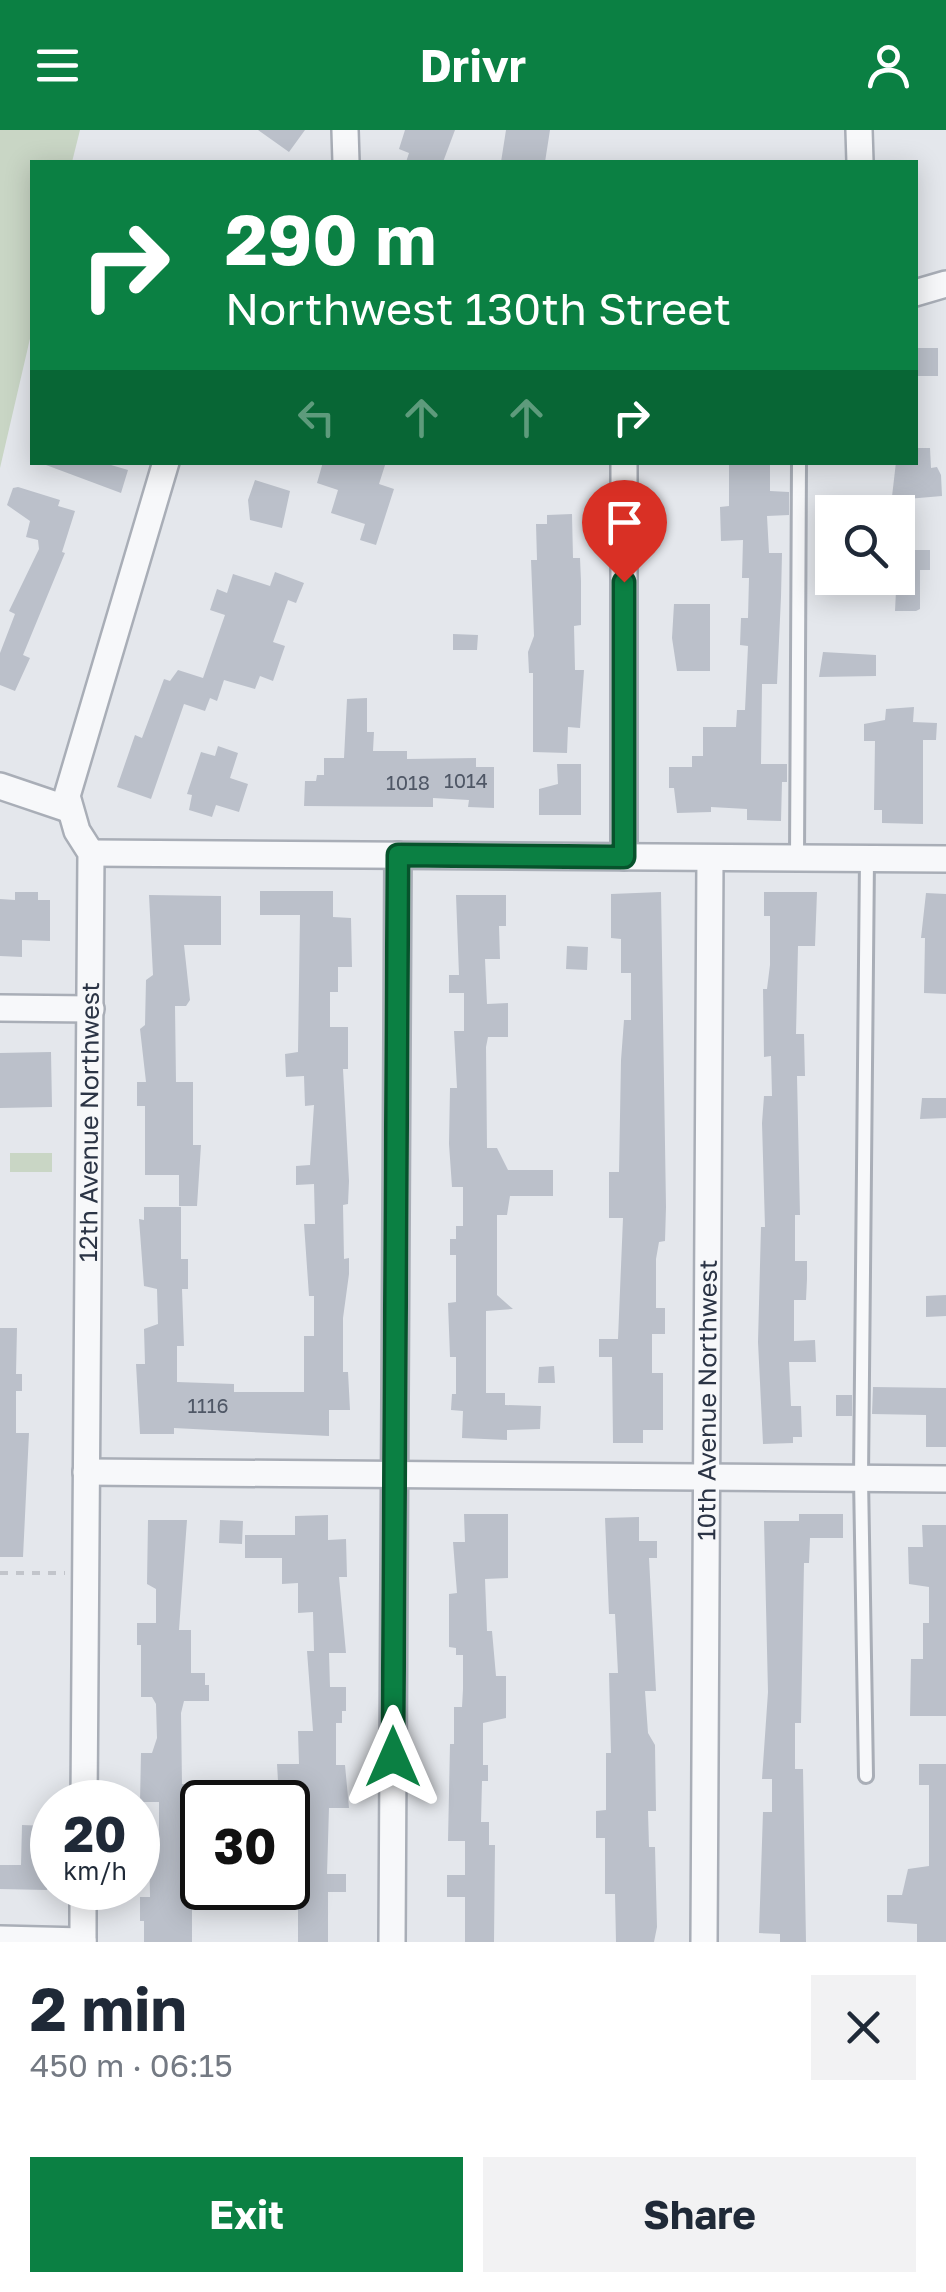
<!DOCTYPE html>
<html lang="en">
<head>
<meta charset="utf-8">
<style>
  :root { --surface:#fff; --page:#f2f2f3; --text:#1f2937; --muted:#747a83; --accent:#0b8043 }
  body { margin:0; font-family:"Golos Text",sans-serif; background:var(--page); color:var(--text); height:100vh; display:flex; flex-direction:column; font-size:38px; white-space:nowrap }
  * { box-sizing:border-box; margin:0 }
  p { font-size:32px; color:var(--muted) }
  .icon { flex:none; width:55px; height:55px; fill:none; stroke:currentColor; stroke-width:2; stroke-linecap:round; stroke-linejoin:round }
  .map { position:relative; height:1812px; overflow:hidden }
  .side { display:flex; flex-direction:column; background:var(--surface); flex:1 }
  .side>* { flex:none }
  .banner { position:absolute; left:30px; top:30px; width:888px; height:305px; border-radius:0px; box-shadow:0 5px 25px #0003; background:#0b8043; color:#fff; overflow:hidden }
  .controls { position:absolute; left:815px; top:365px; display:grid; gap:20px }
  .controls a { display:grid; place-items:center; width:100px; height:100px; border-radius:0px; background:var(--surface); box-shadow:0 5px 25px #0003; font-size:50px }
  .speed { position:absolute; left:30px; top:1650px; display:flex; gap:20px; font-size:50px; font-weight:700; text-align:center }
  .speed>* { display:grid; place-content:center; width:130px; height:130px; border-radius:50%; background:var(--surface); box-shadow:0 5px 25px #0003; line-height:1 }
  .speed small { font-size:25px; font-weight:400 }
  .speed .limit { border:5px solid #111; border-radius:15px; background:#fff; color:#111 }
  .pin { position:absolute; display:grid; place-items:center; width:85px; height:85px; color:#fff; margin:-102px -42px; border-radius:50% 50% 50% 0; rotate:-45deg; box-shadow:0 0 10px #0007 }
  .pin .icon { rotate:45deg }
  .me { position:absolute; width:110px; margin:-55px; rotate:0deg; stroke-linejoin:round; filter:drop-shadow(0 0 8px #0008) }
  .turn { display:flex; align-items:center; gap:35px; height:210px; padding:0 30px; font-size:45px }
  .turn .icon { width:130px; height:130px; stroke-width:2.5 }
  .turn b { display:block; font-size:70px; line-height:85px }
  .lanes { display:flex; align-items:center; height:95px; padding:0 30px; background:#0003; justify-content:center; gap:50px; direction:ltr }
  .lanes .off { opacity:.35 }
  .round { display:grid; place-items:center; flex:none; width:105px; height:105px; border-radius:0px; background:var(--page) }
  .overview { display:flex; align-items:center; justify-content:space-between; height:170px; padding:0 30px }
  h1 { font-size:60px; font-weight:700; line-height:75px }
  .cta { display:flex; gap:20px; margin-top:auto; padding:20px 30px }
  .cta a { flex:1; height:115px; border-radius:0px; background:var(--accent); color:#fff; font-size:40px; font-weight:700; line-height:115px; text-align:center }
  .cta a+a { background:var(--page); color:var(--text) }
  header { display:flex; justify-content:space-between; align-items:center; height:130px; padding:0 30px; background:var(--accent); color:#fff; font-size:45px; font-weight:700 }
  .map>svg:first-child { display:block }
  .green { fill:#c9d6c5 }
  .building { fill:#bbc0ca }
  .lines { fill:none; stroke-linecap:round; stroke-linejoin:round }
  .service-casing { stroke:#a9aeb7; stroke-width:18 }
  .minor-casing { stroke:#a9aeb7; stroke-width:30 }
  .path { stroke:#c2c5cb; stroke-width:4; stroke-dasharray:8 8; stroke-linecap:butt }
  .service { stroke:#f7f8fa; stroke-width:12 }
  .minor { stroke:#f7f8fa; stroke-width:25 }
  .route-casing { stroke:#07532c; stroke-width:25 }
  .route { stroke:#0b8043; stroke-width:18 }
  .labels { text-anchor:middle; stroke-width:10; stroke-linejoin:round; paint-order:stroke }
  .number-label { font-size:20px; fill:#4f5766 }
  .street-label { font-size:25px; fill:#2b3445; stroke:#f4f6f9 }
</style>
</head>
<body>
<header><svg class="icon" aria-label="menu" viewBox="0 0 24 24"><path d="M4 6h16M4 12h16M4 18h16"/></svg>Drivr<svg class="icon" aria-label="person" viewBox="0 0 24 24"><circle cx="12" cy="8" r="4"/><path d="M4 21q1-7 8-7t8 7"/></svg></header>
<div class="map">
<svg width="946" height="1812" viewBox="0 0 946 1812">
  <rect width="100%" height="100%" fill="#e4e7ec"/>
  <path class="green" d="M0,0h80l-8,32h-40v168l-32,138z
    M10,1023h42v19h-42z"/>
  <path class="building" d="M258,0h47l-16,22z
    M405,0h50l-12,32h-37l3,-9 -10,-4z
    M506,0h44l-5,32h-44z
    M915,218h23v28h-23z
    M915,318h15l1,20 6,-1 4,8 1,21 -35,3v6h-16l5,-43h19z
    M38,332h63l27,8 -7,23z
    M323,332h63l-7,22 15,5 -18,56 -16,-5 5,-16 -34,-11 7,-23 -21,-7z
    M729,332h41v29l19,1v23l-22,1 2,37h13l-1,44 -4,87h-15l-1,80h26v18h-5l-1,39 -34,-1v-11l-36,-2v5l-34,1 -3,-25h-5v-21h23v-11h11v-29h33l1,-17h8l3,-64 -8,-1 1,-27h7l1,-40h-7l1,-38 -22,1 -1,-34 9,-1z
    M255,350l35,11 -8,37 -32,-8 -2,-20z
    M18,357l42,13 -2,6 17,5 -13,41 3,1 -42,102 7,3 -15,33 -15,-6v-32l15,-39 -6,-3 30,-62 -1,-9 -12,-3 4,-16 -23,-16 6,-17z
    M572,384l1,44h7l1,23v44l-7,1 1,44h9l-4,58 -12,-1 -1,26 -34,-1v-79h-4l-1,-21 6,-16 -3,-76h6l-1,-36h11v-9z
    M898,420h32v20h-10v39l-4,2h-21z
    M275,442l29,11 -8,20 -8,-3 -15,42 12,4 -12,35 -13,-5 -5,13 -31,-9 -7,21 -7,-3 -5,13 -21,-7 -33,95 -34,-12 18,-52 7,3 22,-59 6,2 8,-11 25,8 22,-63 -15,-5 7,-21 10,4 6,-19 37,12z
    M674,474h36v67h-33l-5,-33z
    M453,504l25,1 -1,15h-24z
    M823,522l53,3v21l-57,1z
    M367,568v34h7l-1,19h34v8l69,-1v9h18v41l-26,-1 1,-7 -36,-2v9l-129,-1 1,-25h11l1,-6h7v-17h20l3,-59z
    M914,577l-1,15 24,1 -1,17h-13v84l-41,-1v-13h-8l1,-69h-11v-17l21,-4 1,-11z
    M218,616l20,7 -8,25 18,6 -9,28 -23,-7 -4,12 -23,-7 3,-15 -5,-1 14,-42 14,4z
    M557,634h24v51h-42v-26l19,-5z
    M260,761h73v26l18,1 1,49h-14v25h-8v35h18v42h-5l6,112 -1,23 -5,1 1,54 5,-1v16l-6,44v54h5l2,38h-21v26l-155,-8v6h-34l-4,-70h9l-1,-35 14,-5 -1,-35 -13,-3 -5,-67 5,1v-13h37v52h7v30h-6l2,57h-7v36l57,2v8h70v-56h10v-40h-5l-5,-72h11l-1,-40 -18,1v-19l14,-1 4,-60 -9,1 -1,-30 -18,1 -1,-23 13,-2 2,-137h-40z
    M15,762h23v8h12v41l-28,-1v17l-22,-1v-57l15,1z
    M661,762l5,315 -1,34 -6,1 -3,17v49h9v26h-13v39h11v57h-20v13h-30l-1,-86h-13v-18h19l5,-121h-14v-46h10l2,-112 3,-40h7v-47h-10v-34l-10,-1v-44z
    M764,762h53l-2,54h-17l-2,88h8l1,42h-8l3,139h-5v46h12v18l-1,21h-12v41l21,-1 1,22h-27l2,44h10l1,31h-9v6l-30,1 -5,-102 3,-115h4l-3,-104 2,-27h8l-1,-40 -7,1 -1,-68h4l3,-24v-49h-6z
    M926,763l20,1v100l-22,-1 1,-55h-4z
    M149,765l72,1v49h-37l6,55 -4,6h-11l1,76h17v63h8l-4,61h-18v-31h-34v-69h-8v-24h9l-6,-53 5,-4 1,-45 7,-5z
    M456,765h50v31h-7l1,33h-15l2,45 21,-1v34h-20l-2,10 1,101h10l11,22h45v26h-43l-3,19h-10v80l16,14 -27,2v82h19v12l36,1 -1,23 -33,1v10l-45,-2 1,-27 -12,-1 1,-16h4v-37h-6l-2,-54 8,-1v-47h-6v-16h6v-13h7v-39h-11l-3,-43 1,-56h7l-3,-57h10v-38h-15v-18h10z
    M567,816l21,1 -1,23 -21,-1z
    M51,922l1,55 -52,1v-55z
    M922,968h24v20l-26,1z
    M946,1165v21l-20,1v-21z
    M0,1198h17l-1,46h6v17h-6v42h13l-6,124h-23z
    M554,1236l1,17h-17l1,-16z
    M873,1257l73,1v59h-20v-32l-54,-1z
    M836,1265h16v21h-16z
    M464,1384h44v64l-23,1 2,52h5l4,45h10v42l-23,5v42h5v16h-6l-1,41h8v23h6l-1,97h-29v-45h-18v-22h18v-34h-17l2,-97h4v-37h8l1,-18v-34h-7v-7l-7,-1v-53l8,-1 -4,-51h12z
    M799,1384h44v24h-33l-1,25h-5l-3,160h-6v46h8l3,173h-26v-8l-21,-1 4,-121h9v-33h-10l6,-87 -4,-171h35z
    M328,1385v25l18,-1 1,38h-8l7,76h-17l1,34h16v24h-4v12h-6v42h9l4,43h-20l-2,66h19v18h-18v50h-30v-128h-10v-33h-10l-1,-17h22l-1,-33h15l-6,-80h7l-1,-39 -15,1v-30l-16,1v-26h-37v-23h50v-19z
    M639,1387v24h18v17h-8l7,133h-11l3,42 7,12 1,66h-8l1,36h6l2,80 -3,15h-38l-1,-48h-10v-56h-9v-27l10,-1v-57h5l-2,-80h9l-3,-59h-6l-4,-96z
    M148,1390h39l-8,110h12v43h14v12h4v16h-25l-3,12 1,71 30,2v16h-10v10h-15v19h-5v40h20v17h12v21h-22v33h-48v-21h-4v-24h10l-1,-57h10v-38h-19l1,-49h11l5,-15 -1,-34 -4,-7h-11v-52h-4v-22h19v-34l-9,-5z
    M220,1390l23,1 -1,23 -23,-1z
    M922,1395h24v191h-36l1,-57h12v-36h6v-36l-20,-3 -1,-37h15z
    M919,1634h27v178h-29v-18l-30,-2v-27h15l6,-26 21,-3v-81h-10z
    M22,1695l27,1 -2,64 -47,-1v-24h21z"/>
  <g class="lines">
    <g class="service-casing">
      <path id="service" d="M797,728l2,-396
        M866,1646l-5,-298 6,-619"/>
    </g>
    <g class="minor-casing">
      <g id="minor">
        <path d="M345,0l1,32"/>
        <path d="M859,0l1,32"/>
        <path d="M915,163l31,-9"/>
        <path d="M624,332v395"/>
        <path d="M0,656l68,23"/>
        <path d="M91,723l855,6"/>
        <path d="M0,878l91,1"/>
        <path d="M86,1342l860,7"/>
        <path id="s1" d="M84,1672l7,-949 -14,-22 -10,-35 99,-334"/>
        <path d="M0,1809l83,2"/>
        <path d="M83,1812v-54"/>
        <path d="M392,1812l6,-1087"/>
        <path id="s2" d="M704,1812l6,-1084"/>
      </g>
    </g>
    <path class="path" d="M0,1443h65"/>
    <use href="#service" class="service"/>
    <use href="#minor" class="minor"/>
  </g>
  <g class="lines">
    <g class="route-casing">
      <path id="route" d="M393,1627l5,-902 226,2v-275"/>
    </g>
    <use href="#route" class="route"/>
  </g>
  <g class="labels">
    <g class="number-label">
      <text x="466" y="658">1014</text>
      <text x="408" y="660">1018</text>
      <text x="208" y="1283">1116</text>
    </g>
    <g class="street-label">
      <text dy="9" stroke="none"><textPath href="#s1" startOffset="680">12th Avenue Northwest</textPath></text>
      <text dy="9" stroke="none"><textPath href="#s2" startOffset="542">10th Avenue Northwest</textPath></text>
    </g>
  </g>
</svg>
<div class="controls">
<a><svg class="icon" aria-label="search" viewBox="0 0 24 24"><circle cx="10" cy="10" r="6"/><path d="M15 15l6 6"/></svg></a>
</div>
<div class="speed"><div>20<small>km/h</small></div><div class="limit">30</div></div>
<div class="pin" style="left:624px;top:452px;background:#d93025"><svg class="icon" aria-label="arrive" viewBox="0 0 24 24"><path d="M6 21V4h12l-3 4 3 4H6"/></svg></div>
<svg class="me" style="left:393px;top:1627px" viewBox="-20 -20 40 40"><path d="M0-17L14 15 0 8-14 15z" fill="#0b8043" stroke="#fff" stroke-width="4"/></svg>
<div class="banner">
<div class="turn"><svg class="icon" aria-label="right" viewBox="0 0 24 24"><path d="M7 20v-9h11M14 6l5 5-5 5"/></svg><div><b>290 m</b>Northwest 130th Street</div></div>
<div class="lanes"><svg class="icon off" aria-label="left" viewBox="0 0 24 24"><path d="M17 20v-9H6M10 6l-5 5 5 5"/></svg><svg class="icon off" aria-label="ahead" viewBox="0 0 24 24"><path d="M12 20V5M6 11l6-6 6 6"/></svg><svg class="icon off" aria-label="ahead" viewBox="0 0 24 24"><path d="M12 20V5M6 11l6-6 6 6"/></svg><svg class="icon" aria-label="right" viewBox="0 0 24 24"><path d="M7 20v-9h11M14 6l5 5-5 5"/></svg></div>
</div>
</div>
<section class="side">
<div class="overview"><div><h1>2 min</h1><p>450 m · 06:15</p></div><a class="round"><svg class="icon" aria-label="close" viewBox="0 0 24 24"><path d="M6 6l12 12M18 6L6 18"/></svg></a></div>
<div class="cta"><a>Exit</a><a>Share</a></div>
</section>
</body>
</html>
